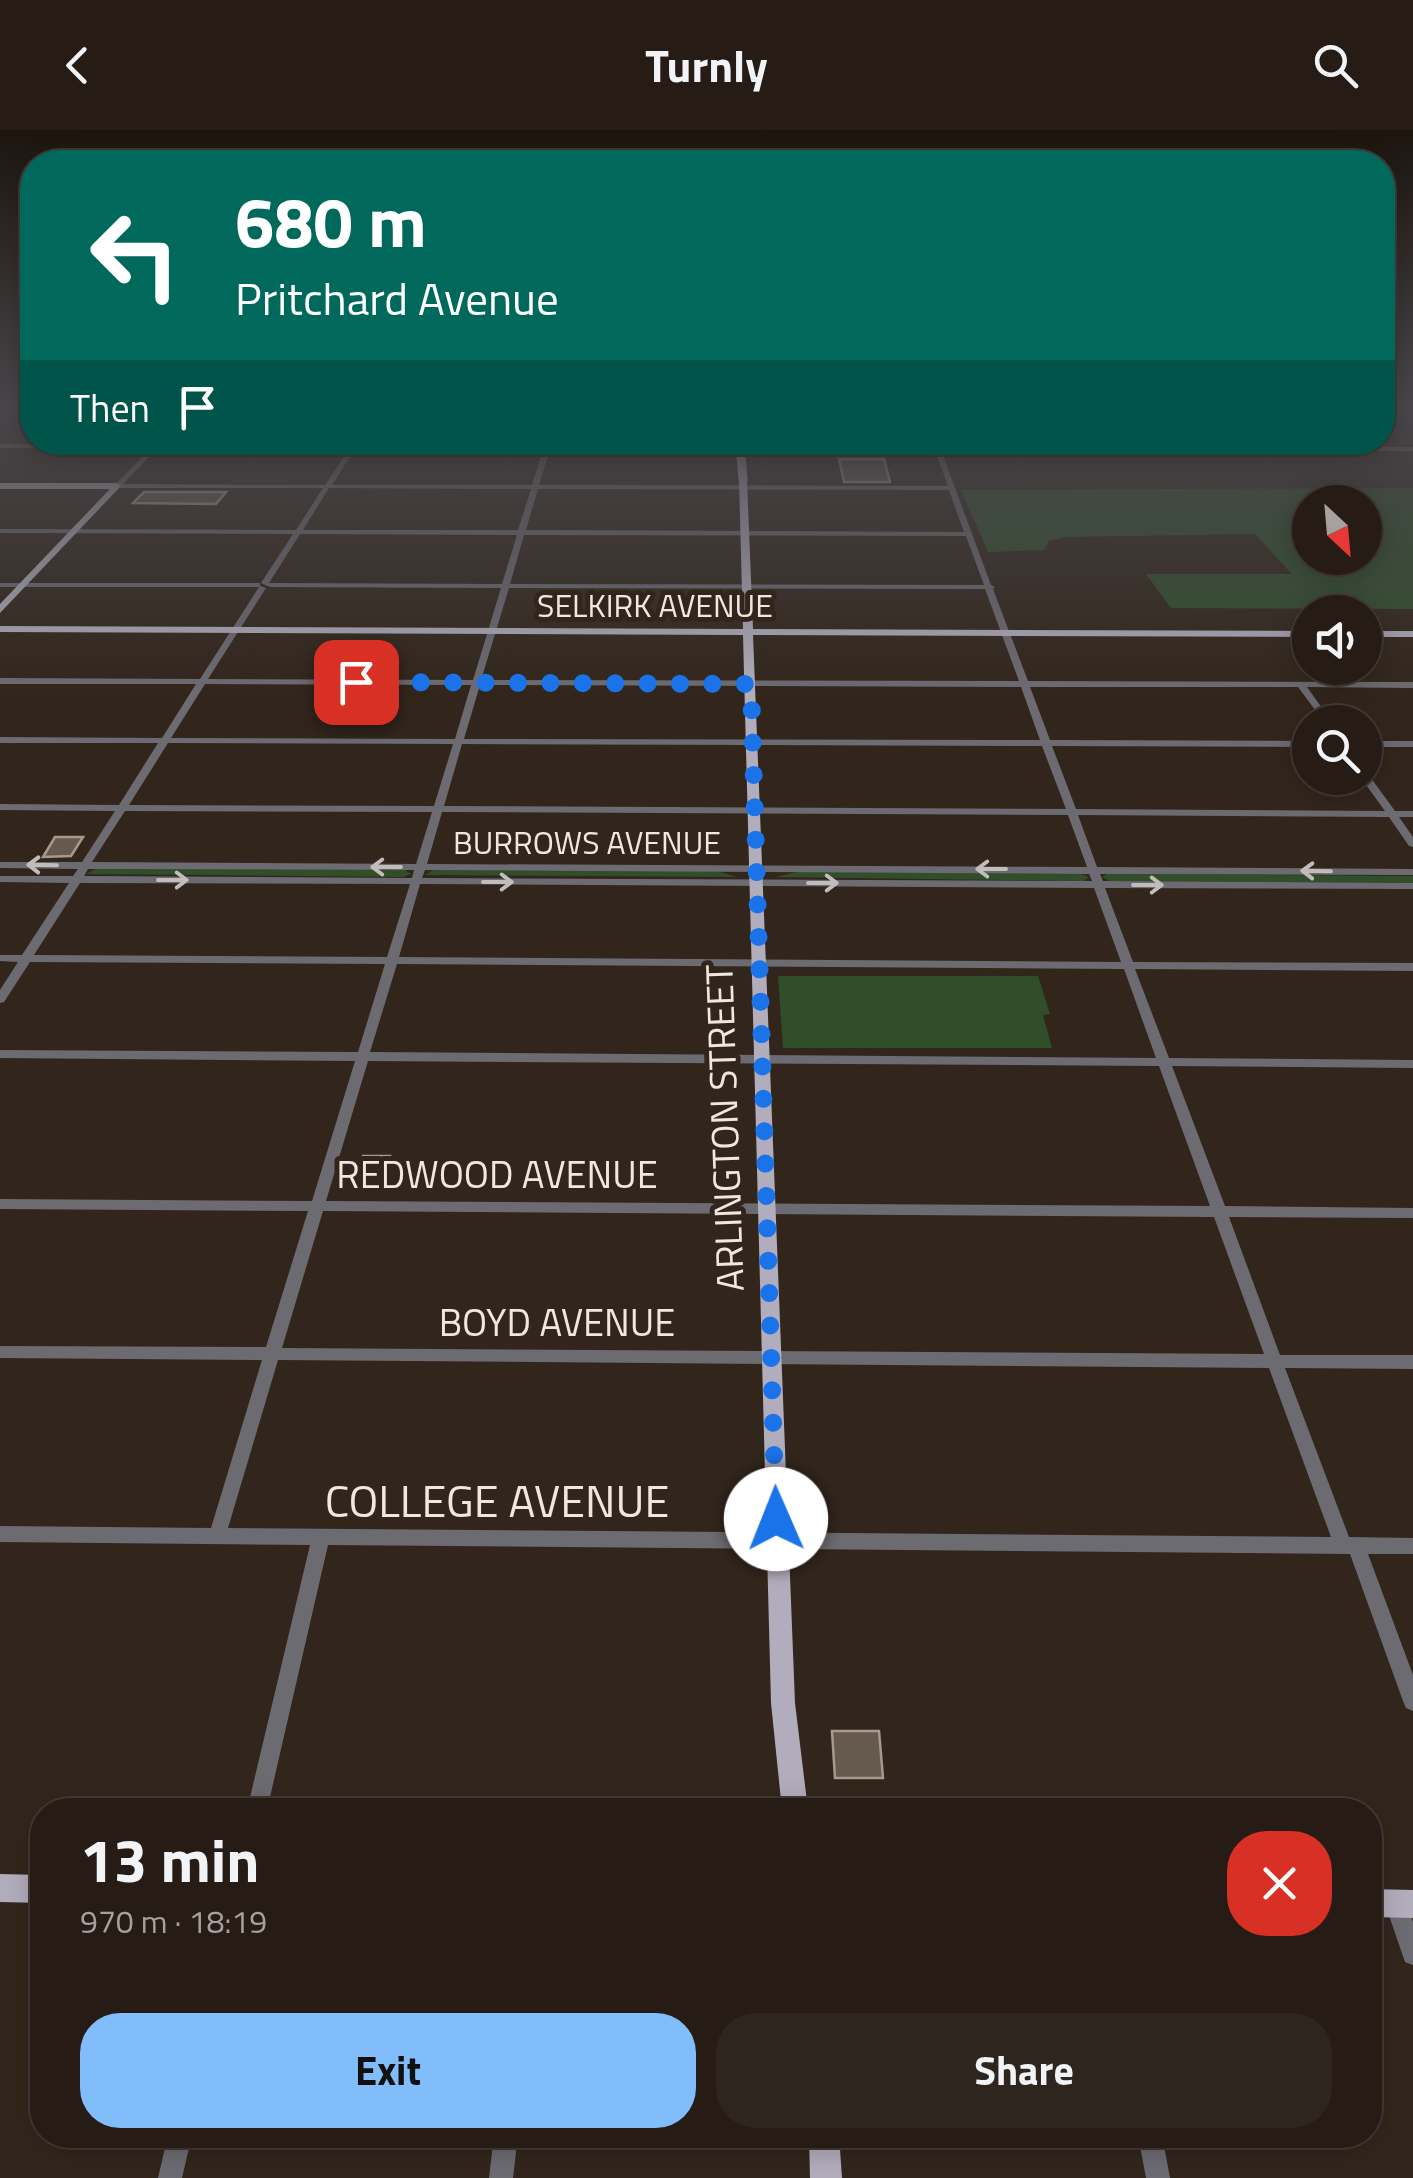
<!DOCTYPE html>
<html lang="en">
<head>
<meta charset="utf-8">
<style>
  :root { --surface:#261c15; --page:#2e251e; --text:#f1f3f6; --muted:#a4a1a0; --line:#423a34; --accent:#80bdfa }
  body { margin:0; font-family:"Titillium Web",sans-serif; background:var(--page); color:var(--text); height:100vh; display:flex; flex-direction:column; font-size:38px; white-space:nowrap }
  * { box-sizing:border-box; margin:0 }
  p { font-size:32px; color:var(--muted) }
  .icon { flex:none; width:55px; height:55px; fill:none; stroke:currentColor; stroke-width:2; stroke-linecap:round; stroke-linejoin:round }
  .map { position:relative; flex:1; overflow:hidden }
  .side { position:absolute; left:30px; top:1668px; width:1352px; height:350px; display:flex; flex-direction:column; background:var(--surface); border-radius:40px; box-shadow:0 5px 25px #0003,0 0 0 2px var(--line) }
  .side>* { flex:none }
  .hud { position:absolute; left:20px; top:20px; width:1375px; height:305px; border-radius:40px; box-shadow:0 5px 25px #0003,0 0 0 2px var(--line); background:#00695c; color:#fff; overflow:hidden }
  .needle { width:65px; rotate:154deg }
  .controls { position:absolute; left:1292px; top:355px; display:grid; gap:20px }
  .controls a { display:grid; place-items:center; width:90px; height:90px; border-radius:50%; background:var(--surface); box-shadow:0 5px 25px #0003,0 0 0 2px var(--line); font-size:50px }
  .pin { position:absolute; display:grid; place-items:center; width:85px; height:85px; color:#fff; margin:-42px; border-radius:20px; box-shadow:0 5px 15px #0006 }
  .me { position:absolute; width:110px; margin:-55px; rotate:359deg; stroke-linejoin:round; filter:drop-shadow(0 0 8px #0008) }
  .turn { display:flex; align-items:center; gap:35px; height:210px; padding:0 50px; font-size:45px }
  .turn .icon { width:130px; height:130px; stroke-width:2.5 }
  .turn b { display:block; font-size:70px; line-height:85px }
  .then { display:flex; align-items:center; height:95px; padding:0 50px; background:#0003; gap:20px; font-size:38px }
  .round { display:grid; place-items:center; flex:none; width:105px; height:105px; border-radius:40px; background:var(--page) }
  .head { display:flex; align-items:center; justify-content:space-between; height:170px; padding:0 50px }
  h1 { font-size:60px; font-weight:700; line-height:75px }
  .primary-button { display:flex; gap:20px; margin-top:auto; padding:20px 50px }
  .primary-button a { flex:1; height:115px; border-radius:40px; background:var(--accent); color:#111; font-size:40px; font-weight:700; line-height:115px; text-align:center }
  .primary-button a+a { background:var(--page); color:var(--text) }
  header { display:flex; justify-content:space-between; align-items:center; height:130px; padding:0 50px; background:var(--surface); font-size:45px; font-weight:700 }
  .map>svg:first-child { display:block }
  .green { fill:#314e2b; fill-rule:evenodd }
  .building { fill:#66594d; stroke:#a8998c; stroke-width:2.5 }
  .lines { fill:none; stroke-linecap:round; stroke-linejoin:round }
  .minor { fill:#6d6b72; fill-rule:evenodd }
  .major { fill:#b2adbc; fill-rule:evenodd }
  .major-bridge { stroke:#b2adbc; stroke-width:9 }
  .oneway { stroke:#c2bcba }
  .route { stroke:#1a73e8; stroke-width:18; stroke-dasharray:0 32.4 }
  .labels { text-anchor:middle; stroke-width:10; stroke-linejoin:round; paint-order:stroke }
  .far-street-label { font-size:32px; fill:#efe7e0; stroke:#32261c }
  .street-label { font-size:38px; fill:#efe7e0; stroke:#32261c }
  .near-street-label { font-size:45px; fill:#efe7e0; stroke:#32261c }
</style>
</head>
<body>
<header><svg class="icon" aria-label="back" viewBox="0 0 24 24"><path d="M15 5l-7 7 7 7"/></svg>Turnly<svg class="icon" aria-label="search" viewBox="0 0 24 24"><circle cx="10" cy="10" r="6"/><path d="M15 15l6 6"/></svg></header>
<div class="map">
<svg width="1413" height="2048" viewBox="0 0 1413 2048">
  <rect width="100%" height="100%" fill="#32261c"/>
  <path class="green" d="M1413,358v121l-242,-1 -25,-34h146l-37,-40 -190,3 -16,4 -5,9 -56,2 -27,-62zM1310,372h55v56h-55z
    M96,739l309,1 6,4 -8,3 -317,-3z
    M433,740l284,1 20,6 -312,-2z
    M798,742l283,2 8,3 -5,4 -309,-4z
    M1107,744l306,2v7l-303,-2 -8,-4z
    M778,846h260l12,38 -7,1 9,33h-269z"/>
  <path class="building" d="M839,329h45l6,23h-46z
    M144,362h82l-10,12 -83,-1z
    M55,707h28l-12,19 -28,1z
    M363,1026h27l-8,32 -28,-1z
    M832,1601h47l4,47h-48z"/>
  <g class="lines">
    <path class="minor" d="M0,314l1413,3v4l-472,-1 50,135 4,2 -2,2 35,92 385,1v6l-106,-1 25,35h-8l-26,-35h-268l20,53 260,1v6l-258,-1 24,63 309,2 -24,-33h4v-5l3,1 27,37h18v6h-14l14,20v10l-4,-1 -20,-29 -311,-2 19,52 316,2v6l-313,-1 3,7 310,2v6l-308,-1 28,74 280,1v8l-278,-2 34,89 244,2v8l-241,-2 53,140 188,2v10l-184,-1 51,138h133v14l-128,-1 64,169 64,1v16h-45l45,121v36l-7,-3 -3,-7 -53,-147 -1022,-9 -61,265h-20l63,-265 -310,-3v-16l211,2 51,-168 -262,-2v-12l266,1 42,-136 -308,-2v-10l312,2 43,-140 -355,-3v-8l358,2 27,-88 -355,-2 -26,40 -4,1v-13l18,-28 -18,-1v-6h22l47,-72 -69,-1v-6h73l5,-7 -78,-1v-6h82l33,-51 -115,-1v-6l119,1 39,-62h-158v-6l162,1 34,-54h-196v-6l200,1 59,-92h-259v-4h260v3l6,2 -58,91 265,1 28,-92 -231,-1 -9,-4 32,-49 -293,-1v-4l296,1 27,-42h-206l-2,-3 36,-37h-151zM158,318l191,1 -24,36 -202,-1zM355,319h188l-11,36h-200zM550,319l385,1 13,36 -409,-1zM329,358l202,1 -13,41h-215zM538,359l411,1 15,42 -438,-2zM300,404l217,1 -15,49 -233,-1zM524,405l442,1 18,49 -474,-1zM509,458l476,1 34,92 -538,-1zM205,554l266,1 -16,54 -284,-1zM480,555l541,2 19,53 -576,-1zM168,613l285,1 -19,62 -305,-1zM462,614l580,2 24,63 -622,-3zM125,681l307,1 -16,52 -324,-2zM442,682l626,3 19,52 -660,-3zM88,739l326,1 -2,8 -328,-2zM425,740l664,4 3,7 -670,-3zM80,753l330,1 -23,73 -353,-2zM420,754l674,4 27,74 -722,-5zM397,834l727,5 32,89 -786,-6zM368,931l791,5 51,140 -884,-5zM323,1081l891,6 50,137 -982,-6zM278,1230l991,8 62,169 -1103,-9z
      M1365,611h48v6h-48z
      M1396,1763l8,3 9,26v43l-8,-3 -20,-58 3,-8z
      M168,2005h24l-10,43h-24z
      M494,2005h24l-5,43h-24z
      M1138,2005h24l8,43h-24z"/>
    <path class="major" d="M743,348l4,2 6,149 557,2v6l-557,-2 42,1068 13,107h-26l-11,-107 -28,-1068 -743,-3v-6l743,3 -4,-149z
      M0,353h117l4,3 -121,127v-9l110,-115h-110z
      M1365,501h48v6h-48z
      M0,1744l42,1v28l-42,-1z
      M1370,1759l43,1v28l-43,-1z
      M809,2005h30l3,43h-32z"/>
    <path class="major-bridge" d="M740,312l3,38"/>
  </g>
  <defs><path id="oneway-shaft" d="M-6 0H5M1.5-3L5.5 0L1.5 3" fill="none" stroke-width="1.6" stroke-linecap="round" stroke-linejoin="round" transform="scale(2.5)"/></defs>
  <g class="oneway">
    <use href="#oneway-shaft" transform="translate(42 735) rotate(-179)"/>
    <use href="#oneway-shaft" transform="translate(386 737) rotate(-180)"/>
    <use href="#oneway-shaft" transform="translate(991 739) rotate(-180)"/>
    <use href="#oneway-shaft" transform="translate(1316 741) rotate(-179)"/>
    <use href="#oneway-shaft" transform="translate(173 750)"/>
    <use href="#oneway-shaft" transform="translate(498 752)"/>
    <use href="#oneway-shaft" transform="translate(823 753)"/>
    <use href="#oneway-shaft" transform="translate(1148 755)"/>
  </g>
  <linearGradient id="sky" x2="0" y2="1"><stop stop-color="#1c150f"/><stop offset="0.49" stop-color="#49474b"/><stop offset="1" stop-color="#49474b" stop-opacity="0"/></linearGradient>
  <rect width="1413" height="563" fill="url(#sky)"/>
  <g class="lines">
    <path class="route" d="M356,552l395,2 25,835"/>
  </g>
  <g class="labels">
    <g class="far-street-label">
      <text x="655" y="487">SELKIRK AVENUE</text>
      <text x="587" y="724">BURROWS AVENUE</text>
    </g>
    <g class="street-label">
      <text transform="translate(725 998) rotate(-92)" y="13">ARLINGTON STREET</text>
      <text x="497" y="1058">REDWOOD AVENUE</text>
      <text x="557" y="1206">BOYD AVENUE</text>
    </g>
    <g class="near-street-label">
      <text x="497" y="1387">COLLEGE AVENUE</text>
    </g>
  </g>
</svg>
<div class="controls">
<a><svg class="needle" viewBox="-14 -14 28 28"><path d="M0-13l5 13h-10z" fill="#e53935"/><path d="M0 13l5-13h-10z" fill="#a4a1a0"/></svg></a>
<a><svg class="icon" aria-label="sound" viewBox="0 0 24 24"><path d="M4 9h4l5-4v14l-5-4H4zM17 9q2 3 0 6"/></svg></a>
<a><svg class="icon" aria-label="search" viewBox="0 0 24 24"><circle cx="10" cy="10" r="6"/><path d="M15 15l6 6"/></svg></a>
</div>
<div class="pin" style="left:356px;top:552px;background:#d93025"><svg class="icon" aria-label="arrive" viewBox="0 0 24 24"><path d="M6 21V4h12l-3 4 3 4H6"/></svg></div>
<svg class="me" style="left:776px;top:1389px" viewBox="-20 -20 40 40"><circle r="19" fill="#fff"/><path d="M0-13L10 11 0 6-10 11z" fill="#1a73e8"/></svg>
<div class="hud">
<div class="turn"><svg class="icon" aria-label="left" viewBox="0 0 24 24"><path d="M17 20v-9H6M10 6l-5 5 5 5"/></svg><div><b>680 m</b>Pritchard Avenue</div></div>
<div class="then">Then<svg class="icon" aria-label="arrive" viewBox="0 0 24 24"><path d="M6 21V4h12l-3 4 3 4H6"/></svg></div>
</div>
<section class="side">
<div class="head"><div><h1>13 min</h1><p>970 m · 18:19</p></div><a class="round" style="background:#d93025;color:#fff"><svg class="icon" aria-label="close" viewBox="0 0 24 24"><path d="M6 6l12 12M18 6L6 18"/></svg></a></div>
<div class="primary-button"><a>Exit</a><a>Share</a></div>
</section>
</div>
</body>
</html>
